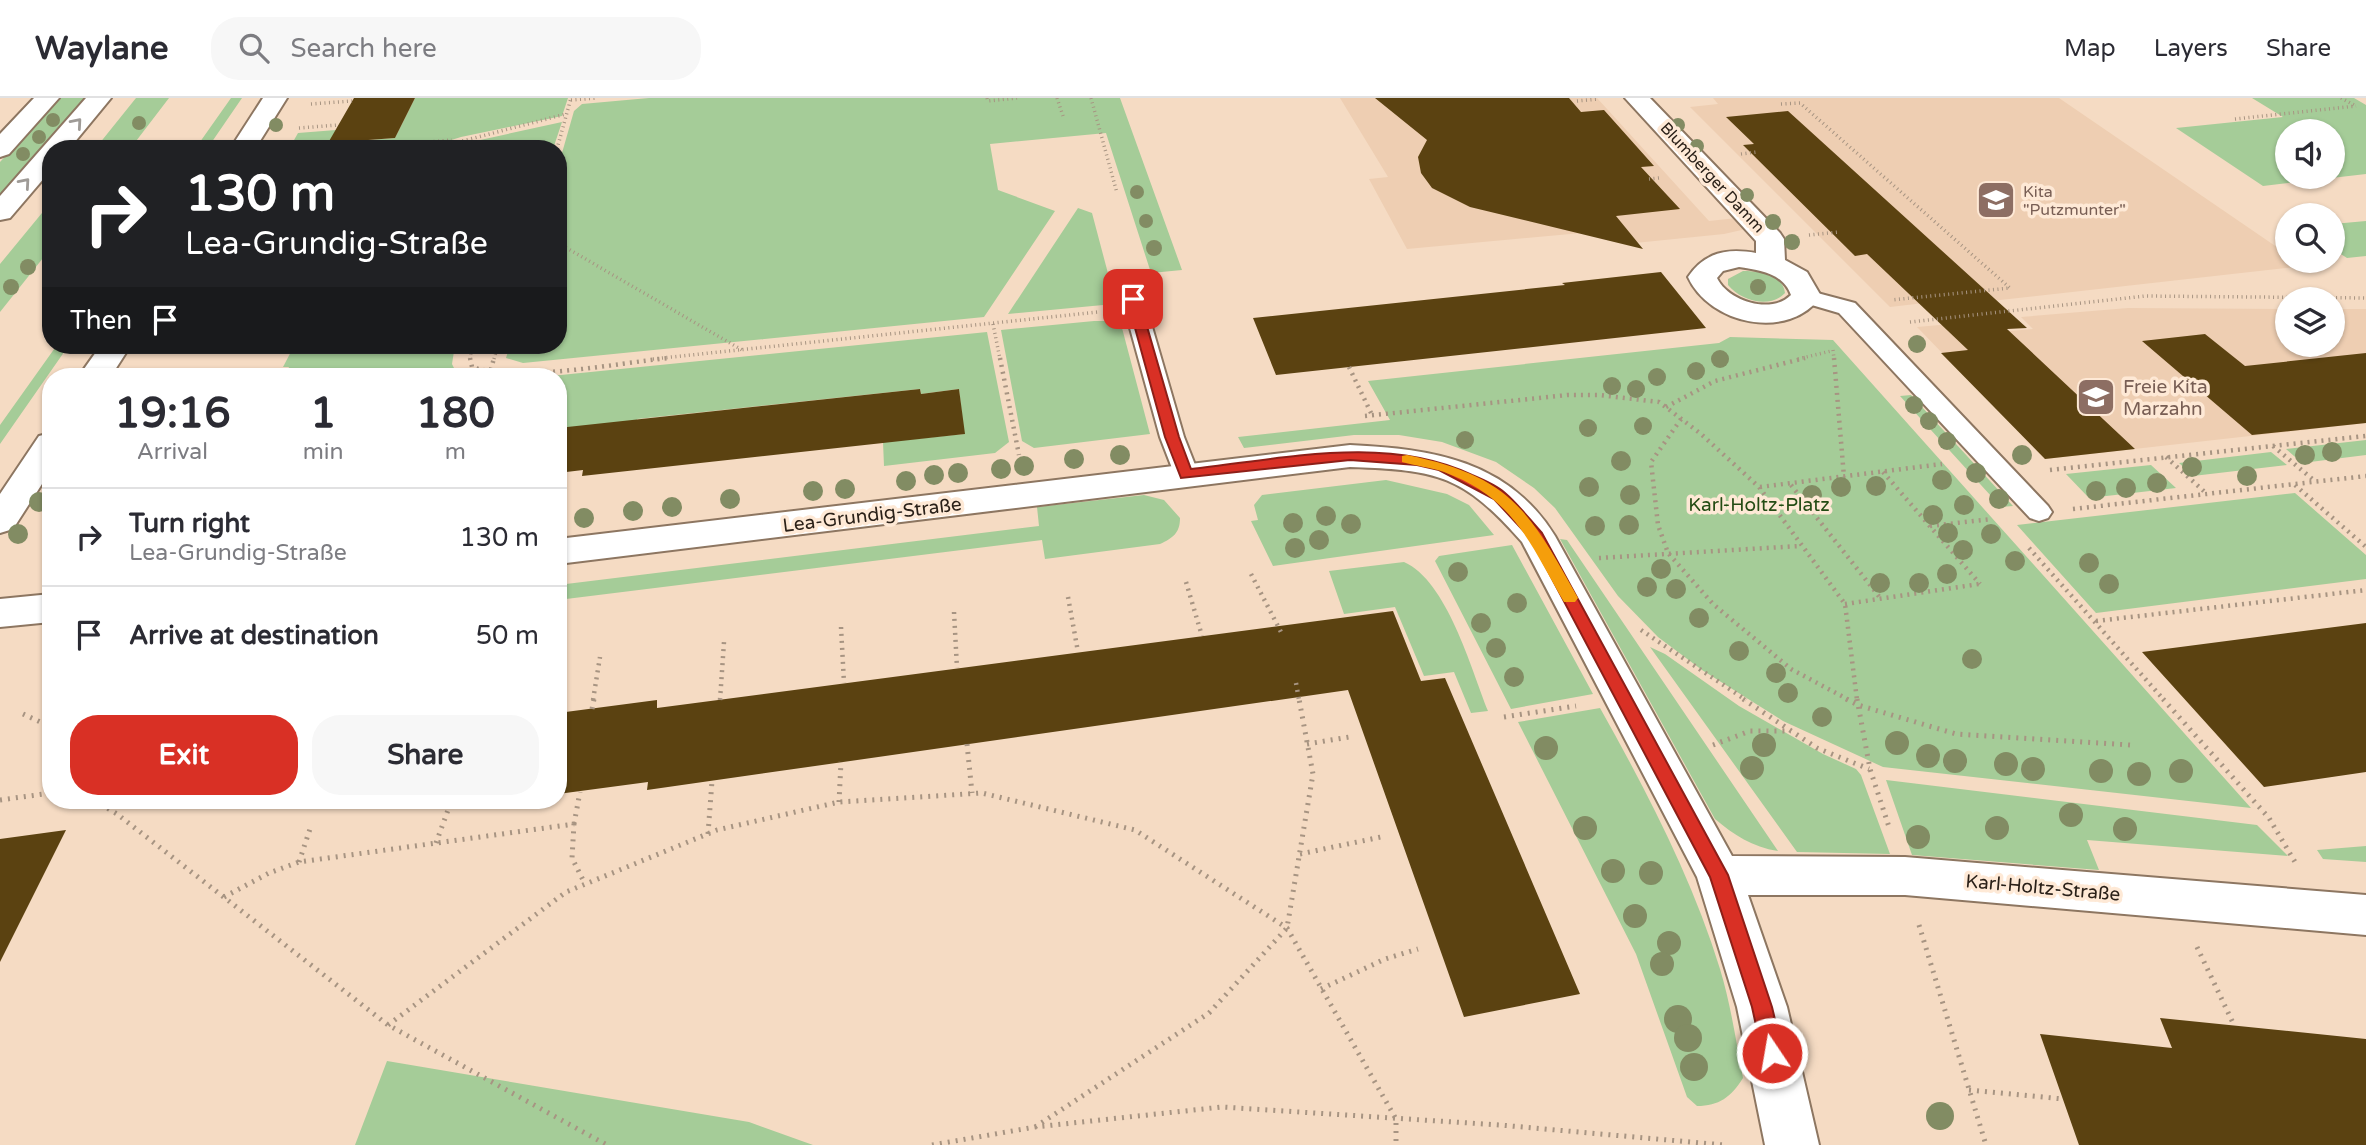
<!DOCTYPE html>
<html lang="en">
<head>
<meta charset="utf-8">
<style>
  :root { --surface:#fff; --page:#f7f7f7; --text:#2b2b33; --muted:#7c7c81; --line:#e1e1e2; --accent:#d93025 }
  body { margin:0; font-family:"Varela Round",sans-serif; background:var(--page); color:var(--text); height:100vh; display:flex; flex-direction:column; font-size:26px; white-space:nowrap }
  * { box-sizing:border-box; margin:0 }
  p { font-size:23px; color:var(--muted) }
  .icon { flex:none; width:38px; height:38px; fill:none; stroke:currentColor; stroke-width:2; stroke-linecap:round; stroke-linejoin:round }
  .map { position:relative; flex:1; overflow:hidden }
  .side { position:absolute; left:42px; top:270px; width:525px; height:441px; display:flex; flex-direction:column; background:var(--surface); border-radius:28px; box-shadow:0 2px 5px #0004 }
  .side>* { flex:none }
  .top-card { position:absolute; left:42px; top:42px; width:525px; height:214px; border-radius:28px; box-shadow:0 2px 5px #0004; background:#202124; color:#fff; overflow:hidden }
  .fabs { position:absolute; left:2275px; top:21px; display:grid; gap:14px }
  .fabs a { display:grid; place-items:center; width:70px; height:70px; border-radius:50%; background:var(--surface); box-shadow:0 2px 5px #0004; font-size:35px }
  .pin { position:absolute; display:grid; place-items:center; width:60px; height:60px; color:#fff; margin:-30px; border-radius:14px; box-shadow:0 4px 10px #0006 }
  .me { position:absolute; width:77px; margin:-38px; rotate:348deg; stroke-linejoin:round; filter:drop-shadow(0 0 5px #0008) }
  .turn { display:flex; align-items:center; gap:24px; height:147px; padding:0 28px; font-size:32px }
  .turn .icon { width:91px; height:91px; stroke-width:2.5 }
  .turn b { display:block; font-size:49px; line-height:60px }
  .then { display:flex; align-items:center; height:66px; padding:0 28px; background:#0003; gap:14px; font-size:26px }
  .eta { display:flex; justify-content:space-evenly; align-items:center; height:119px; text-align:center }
  .eta b { font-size:42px; font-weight:800; line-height:49px }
  .action { display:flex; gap:14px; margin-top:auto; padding:14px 28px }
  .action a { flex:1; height:80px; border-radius:28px; background:var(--accent); color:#fff; font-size:28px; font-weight:800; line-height:80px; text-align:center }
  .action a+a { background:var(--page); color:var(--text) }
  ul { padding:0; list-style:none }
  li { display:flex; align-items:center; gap:21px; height:98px; padding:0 28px; border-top:2px solid var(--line) }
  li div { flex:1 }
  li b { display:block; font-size:26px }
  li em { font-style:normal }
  header { display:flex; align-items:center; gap:42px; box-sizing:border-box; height:98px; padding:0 35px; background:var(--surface); border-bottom:2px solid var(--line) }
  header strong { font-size:33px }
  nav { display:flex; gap:38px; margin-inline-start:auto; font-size:24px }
  .search { width:490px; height:63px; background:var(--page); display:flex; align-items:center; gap:18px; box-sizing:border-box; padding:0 24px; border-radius:28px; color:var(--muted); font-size:26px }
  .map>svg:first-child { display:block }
  .built { fill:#eeceb2 }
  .green { fill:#a5cc98; fill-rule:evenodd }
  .building { fill:#5b4211 }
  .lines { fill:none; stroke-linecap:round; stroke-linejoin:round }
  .service-casing { stroke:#8d7661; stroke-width:4 }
  .minor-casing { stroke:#8d7661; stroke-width:4 }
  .secondary-casing { stroke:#8d7661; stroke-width:4 }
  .path-far2 { stroke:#a79482; stroke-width:3.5; stroke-dasharray:1 3.5; stroke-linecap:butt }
  .path-far1 { stroke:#a79482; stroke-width:4.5; stroke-dasharray:2 5; stroke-linecap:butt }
  .path { stroke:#a79482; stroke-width:5; stroke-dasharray:2 6; stroke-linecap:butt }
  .service { fill:#fff; fill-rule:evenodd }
  .minor { fill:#fff; fill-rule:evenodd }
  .secondary { fill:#fff; fill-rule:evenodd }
  .tree { fill:#828c63 }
  .oneway { stroke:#9f9b97 }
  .route { fill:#d93025; stroke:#8d1f18; stroke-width:2 }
  .slow { fill:#f59e0b }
  .labels { text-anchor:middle; stroke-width:7; stroke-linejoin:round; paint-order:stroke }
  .far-street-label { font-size:16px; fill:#2a2018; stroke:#fee9d6 }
  .far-education-label { font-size:16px; fill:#785e54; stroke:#fee9d6; text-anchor:start }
  .education-label { font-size:19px; fill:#785e54; stroke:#fee9d6; text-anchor:start }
  .park-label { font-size:19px; fill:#244c14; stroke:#fee9d6 }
  .street-label { font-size:19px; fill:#2a2018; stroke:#fee9d6 }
</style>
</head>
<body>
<header>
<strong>Waylane</strong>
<div class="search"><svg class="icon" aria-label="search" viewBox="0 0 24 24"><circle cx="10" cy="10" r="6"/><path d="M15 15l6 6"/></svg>Search here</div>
<nav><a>Map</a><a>Layers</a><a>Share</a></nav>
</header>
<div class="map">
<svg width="2366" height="1047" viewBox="0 0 2366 1047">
  <rect width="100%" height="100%" fill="#f5dbc3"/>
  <path class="built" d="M1340,0h257l112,123 28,-3 9,11 -22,5 -99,10 -11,-14 -207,19 -38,-70 19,-2z
    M1713,0h346l228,156v7h10l7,5 -349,39 -5,-5 -60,7 -200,-200 28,-3z
    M2128,210l159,1v36h46v-36h33v114l-321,36 -128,-132 68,-6 13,11 35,-3 -12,-12z"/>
  <path class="green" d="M59,0h26l-85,97v-33z
    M136,0h33l-39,51h-35z
    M231,0h11l-35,51h-12z
    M415,0h153l-6,18 -101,21 -39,12h-133l9,-16 38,-3 -7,13 66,-5z
    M649,0h471l62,172 -31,3 -45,-140 -116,11 8,46 57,21 -71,106 -461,46 -17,-5 4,-13h48v-178l16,-56 8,-7z
    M2252,0h102l12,7v69l-103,12 -87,-58 107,-11zM2287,33h46v46h-46z
    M562,24l-9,27h-114z
    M51,104v46l-51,64v-48z
    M1078,110l14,5 22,83 -11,9 -95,9z
    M2366,123v35l-19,2 -14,-9v-25z
    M1743,173c16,0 40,3 42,22 -15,16 -44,8 -57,-8v-6z
    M1094,223h14l14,7 28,106 -116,14 -12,-7 -21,-111z
    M987,234l22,110 -14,11 -111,13 -1,-24 81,-8 -5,-45 -38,5 -1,-5 -283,30 -1,5 -78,4v-52h-7z
    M1730,239l103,3 418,468 -368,-41 -100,-46 -81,-51 -44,-33 -40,-41 -63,-88 -21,-20 -38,-26 -54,-20 -43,-7h-45l-110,13 -6,-11 152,-17 -22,-39 351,-38z
    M57,247h12l-69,99v-19z
    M301,247h154l-3,19 6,12h-173l4,-9h-6l11,-21z
    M1911,297l102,111 -12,1 -101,-111z
    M2366,342v15l-64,8 -16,-14z
    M2271,354l16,13 -94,11 -14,-13z
    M2151,367l25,23 -87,10 -23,-24z
    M1386,382l61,14 22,11 25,30 -221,31 -22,-45 7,-1 -4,-15 8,-10z
    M2295,395l71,62v24l-270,34 -79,-88z
    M1144,397l20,5 16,18c0,15 -7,20 -20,26l-115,15 -3,-19 -484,60v-15l481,-59 -2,-19z
    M1560,441l7,1 211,311c-26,-4 -44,-16 -63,-32z
    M1512,447l81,149 -82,15 -76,-148 4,-5z
    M1404,464c43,19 67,106 84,149l-17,2 -17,-41 -30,4 -29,-69 -51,7 -15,-43z
    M1650,549l15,7 74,52 84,48 33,15 5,6 29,79 -93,-2z
    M1600,610c46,82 92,170 120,261 11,36 16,73 23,109 -12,19 -24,28 -46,28l-10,-9 -51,-143 -118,-232z
    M1886,682l371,45 31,31 -201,-16 12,30 -187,-15z
    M2366,748v16l-43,-3 -6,-9z
    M387,963l362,61 64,23h-458z"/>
  <path class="building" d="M354,0h61l-20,40 -67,5z
    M1375,0h194l12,14 23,-2 50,56 -13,1 39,42 -64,7 27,33 -173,-42 -38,-19 -11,-15 -3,-16 9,-17z
    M1788,13l239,217 -20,1 128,120 -90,10 -104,-106 27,-3 -101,-96 -12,2 -112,-111 11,-1 -28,-27z
    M1661,174l45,56 -430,47 -23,-57 312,-33 -3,-2z
    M2205,236l40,32 121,-13v70l-114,12 -110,-94z
    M920,291l1,5 38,-5 6,45 -383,42 1,-6 -25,3v-45z
    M1393,513l28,70 24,-3 135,316 -116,23 -116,-327 -701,100 1,-8 -90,12v-81l99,-13v8z
    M2366,525v149l-102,15 -122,-135z
    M66,732l-66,132v-123z
    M2160,920l206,21v106h-287l-39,-111 132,14z"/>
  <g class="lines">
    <g class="service-casing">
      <path id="service" d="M1806,192l49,13 193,203 4,6 -4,6 -9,3 -9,-3 -191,-205 -41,-12 -3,-5 3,-5z
        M1133,195l8,1 3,5 40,138 15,38 -4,6 -9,2 -9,-2 -17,-44 -38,-138 3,-5z"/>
    </g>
    <g class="minor-casing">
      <path id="minor" d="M263,0h24l-32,51h-25z
        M1625,0h25l130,135 4,6 1,21 22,12 14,24c-32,46 -112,28 -133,-19 17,-25 39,-29 68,-24v-12zM1739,169c20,3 44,6 52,28 -20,20 -63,6 -74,-17l6,-7z
        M101,247h30l-20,31h-32z
        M51,335v37l-38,59 -13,4v-39l39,-58z
        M1350,347c82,4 158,15 205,91l177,320 173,1 461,38v40l-461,-40h-157l39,112 32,138h-54l-28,-138 -40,-130 -175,-335c-59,-67 -84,-72 -172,-75l-792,97v-25z
        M51,496v28l-51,5v-28z"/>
    </g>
    <g class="secondary-casing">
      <path id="secondary" d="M34,0h25l-50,56 -9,3v-23z
        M86,0h25l-42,51h-18v21l-41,48 -10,2v-24z"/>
    </g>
    <path class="path-far2" d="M987,0l1,3 29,-3
      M1057,0l6,18
      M1091,0l26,95
      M2341,0l15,8
      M571,2l26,-2
      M1577,3l22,-2
      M311,6l41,-3
      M1781,6l19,-1 210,185 -119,12
      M2235,21l121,-13
      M299,30l39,-3
      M344,51l108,-9
      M432,51l134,-35
      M557,51l14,-51
      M1741,56l16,-2
      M1649,81l10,-1
      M1809,137l30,-3
      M558,145l184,107
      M1910,224l235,-26 221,2
      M993,226l7,35
      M1833,252l1,9
      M470,261l2,-14
      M494,261l4,-14
      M653,261l445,-47
      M1798,261l33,-8"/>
    <path class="path-far1" d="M470,260l2,9c48,16 145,-4 197,-9
      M1000,260l19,97
      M1834,260l10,119
      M1349,269l23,48
      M480,278l10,-3 4,-15
      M1666,309l49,-26 90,-23
      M1365,318l203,-21h31l60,7 42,32 58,53 86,117 12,96
      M1681,321l-30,43 7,63 10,28 45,51 78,65 58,31
      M2273,348l43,36
      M2166,359l41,37
      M2050,372l316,-34
      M1883,374l97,112
      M1791,387l90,114
      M2295,387l71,62
      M1760,389l182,-23
      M2073,411l293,-33
      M1930,428l62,-7
      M2029,450l135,152
      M1599,460l201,-12
      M1251,476l30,58
      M1186,484l16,54
      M1068,499l10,55
      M1845,506l134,-20
      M954,514l3,56
      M2096,523l270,-31
      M841,529l3,56
      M1641,532l105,70
      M1296,585l3,17
      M593,602l7,-43
      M720,602l4,-58"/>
    <path class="path" d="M1743,601l74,49 52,21
      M1846,601l12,6 98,29 174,11
      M1857,601l13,70 20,61
      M2163,601l106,119 26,44
      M592,611l2,-10
      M23,616l24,11 4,5
      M1504,619l72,-11
      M967,646l5,49
      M1307,646l42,-7
      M1713,647l37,-14h41
      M0,702l51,-7
      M94,702l23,14 271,211 219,120
      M839,704l2,-40
      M574,726l6,-32
      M708,736l4,-53
      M436,745l12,-33
      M1300,756l81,-17
      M299,764l11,-33
      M224,799l45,-24 30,-11 275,-38 -2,34 13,26
      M1919,827l67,220
      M2197,849l37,78
      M1321,891l64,-30 33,-10
      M388,927l178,-133 151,-62 122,-28 143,-9 153,37 152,98 109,191v26
      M1969,992l94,9
      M1035,1029l174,-114 78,-85 26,-154 -14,-75
      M932,1047l103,-18 187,-20 278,18 224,20"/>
    <use href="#service" class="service"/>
    <use href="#minor" class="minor"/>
    <use href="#secondary" class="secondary"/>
  </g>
  <g class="tree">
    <circle cx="53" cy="22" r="7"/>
    <circle cx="139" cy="25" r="7"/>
    <circle cx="276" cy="27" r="7"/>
    <circle cx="1678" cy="27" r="7"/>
    <circle cx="39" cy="39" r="7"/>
    <circle cx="1697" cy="48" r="7"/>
    <circle cx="23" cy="56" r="7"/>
    <circle cx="1137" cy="94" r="7"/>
    <circle cx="1747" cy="97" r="7"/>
    <circle cx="1146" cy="123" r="7"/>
    <circle cx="1773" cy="124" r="8"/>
    <circle cx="1792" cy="144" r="8"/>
    <circle cx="1154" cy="150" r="8"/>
    <circle cx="28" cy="169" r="8"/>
    <circle cx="11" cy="189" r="8"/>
    <circle cx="1758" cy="189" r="8"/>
    <circle cx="1917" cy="246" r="9"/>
    <circle cx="1720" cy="261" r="9"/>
    <circle cx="1696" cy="273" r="9"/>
    <circle cx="1657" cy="279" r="9"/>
    <circle cx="1612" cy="288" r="9"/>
    <circle cx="1636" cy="291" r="9"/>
    <circle cx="1914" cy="307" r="9"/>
    <circle cx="1929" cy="323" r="9"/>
    <circle cx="1643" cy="328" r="9"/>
    <circle cx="1588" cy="330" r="9"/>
    <circle cx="1465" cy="342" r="9"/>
    <circle cx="1947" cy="343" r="9"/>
    <circle cx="2332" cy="354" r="10"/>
    <circle cx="1120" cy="357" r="10"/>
    <circle cx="2022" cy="357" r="10"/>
    <circle cx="2305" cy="357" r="10"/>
    <circle cx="1074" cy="361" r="10"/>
    <circle cx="1621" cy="363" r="10"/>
    <circle cx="1024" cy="368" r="10"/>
    <circle cx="2192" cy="369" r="10"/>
    <circle cx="1001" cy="371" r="10"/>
    <circle cx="958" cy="375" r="10"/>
    <circle cx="1976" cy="375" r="10"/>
    <circle cx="934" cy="377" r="10"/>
    <circle cx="2247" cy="378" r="10"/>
    <circle cx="1942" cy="382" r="10"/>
    <circle cx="906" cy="383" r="10"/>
    <circle cx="2157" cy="385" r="10"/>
    <circle cx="1876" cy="388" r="10"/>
    <circle cx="1589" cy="389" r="10"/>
    <circle cx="1841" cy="389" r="10"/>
    <circle cx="2126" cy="390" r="10"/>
    <circle cx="845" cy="391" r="10"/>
    <circle cx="813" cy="393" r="10"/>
    <circle cx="2096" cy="393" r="10"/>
    <circle cx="1630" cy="397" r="10"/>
    <circle cx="1812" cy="397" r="10"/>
    <circle cx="730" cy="401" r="10"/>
    <circle cx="1999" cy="401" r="10"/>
    <circle cx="39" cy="404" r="10"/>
    <circle cx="1964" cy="407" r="10"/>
    <circle cx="672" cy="409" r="10"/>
    <circle cx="633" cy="413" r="10"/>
    <circle cx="1933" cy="417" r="10"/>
    <circle cx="1326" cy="418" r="10"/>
    <circle cx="584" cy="420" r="10"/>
    <circle cx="1293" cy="425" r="10"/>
    <circle cx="1351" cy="426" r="10"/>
    <circle cx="1629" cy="427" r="10"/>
    <circle cx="1595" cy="428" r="10"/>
    <circle cx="1948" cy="435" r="10"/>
    <circle cx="18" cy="436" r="10"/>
    <circle cx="1991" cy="436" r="10"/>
    <circle cx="1319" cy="442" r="10"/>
    <circle cx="1295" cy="450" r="10"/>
    <circle cx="1963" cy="452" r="10"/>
    <circle cx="2015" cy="463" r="10"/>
    <circle cx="2089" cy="465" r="10"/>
    <circle cx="1661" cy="471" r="10"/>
    <circle cx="1458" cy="474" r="10"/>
    <circle cx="1947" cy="476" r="10"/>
    <circle cx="1880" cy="485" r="10"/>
    <circle cx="1919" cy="485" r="10"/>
    <circle cx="2109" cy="486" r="10"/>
    <circle cx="1647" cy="489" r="10"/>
    <circle cx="1676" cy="491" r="10"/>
    <circle cx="1517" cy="505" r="10"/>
    <circle cx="1699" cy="520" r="10"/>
    <circle cx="1481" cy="525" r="10"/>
    <circle cx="1496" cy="550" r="10"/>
    <circle cx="1739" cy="553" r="10"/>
    <circle cx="1972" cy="561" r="10"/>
    <circle cx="1776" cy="575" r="10"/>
    <circle cx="1514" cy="579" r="10"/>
    <circle cx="1788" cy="595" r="10"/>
    <circle cx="1822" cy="619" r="10"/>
    <circle cx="1897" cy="645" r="12"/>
    <circle cx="1764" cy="647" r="12"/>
    <circle cx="1546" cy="650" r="12"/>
    <circle cx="1928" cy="658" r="12"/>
    <circle cx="1955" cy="663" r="12"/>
    <circle cx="2006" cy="666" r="12"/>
    <circle cx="1752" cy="670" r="12"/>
    <circle cx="2033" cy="671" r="12"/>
    <circle cx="2101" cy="673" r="12"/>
    <circle cx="2181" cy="673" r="12"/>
    <circle cx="2139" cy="676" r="12"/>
    <circle cx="2071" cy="717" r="12"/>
    <circle cx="1585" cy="730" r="12"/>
    <circle cx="1997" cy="730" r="12"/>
    <circle cx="2125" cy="731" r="12"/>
    <circle cx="1918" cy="739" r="12"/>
    <circle cx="1613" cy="773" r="12"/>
    <circle cx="1651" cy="775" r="12"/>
    <circle cx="1635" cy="818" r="12"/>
    <circle cx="1669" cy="845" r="12"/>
    <circle cx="1662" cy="866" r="12"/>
    <circle cx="1678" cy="921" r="14"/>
    <circle cx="1688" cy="940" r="14"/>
    <circle cx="1694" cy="969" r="14"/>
    <circle cx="1940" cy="1018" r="14"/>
  </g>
  <defs><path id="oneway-chevron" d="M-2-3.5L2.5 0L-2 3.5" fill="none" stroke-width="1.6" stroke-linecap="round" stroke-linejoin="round" transform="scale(1.75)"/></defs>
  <g class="oneway">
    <use href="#oneway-chevron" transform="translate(77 25) rotate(-49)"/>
    <use href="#oneway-chevron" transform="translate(25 85) rotate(-49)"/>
  </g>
  <path class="route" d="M1133,197l6,4 40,138 12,32c92,-10 195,-35 281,6 12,5 24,10 33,18 14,12 25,27 37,40l186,342 44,132 11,46 -4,7 -7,3 -7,-3 -3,-7 -10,-46 -42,-130 -179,-338 -37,-40 -55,-29 -22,-5 -67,-5 -169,18 -16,-41 -38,-138z"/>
  <path class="slow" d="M1407,357c103,21 122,55 171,143l-3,4h-11c-35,-60 -50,-104 -120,-130 -14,-5 -29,-6 -42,-10v-6z"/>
  <defs>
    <g id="school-square" transform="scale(2.0125)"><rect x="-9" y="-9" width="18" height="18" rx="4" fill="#8d6e63" stroke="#fee9d6"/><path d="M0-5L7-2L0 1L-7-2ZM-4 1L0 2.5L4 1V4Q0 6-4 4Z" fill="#fff"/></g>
  </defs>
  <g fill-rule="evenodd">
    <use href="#school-square" x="1996" y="102"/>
    <use href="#school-square" x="2096" y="299"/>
  </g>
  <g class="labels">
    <g class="far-street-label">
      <text transform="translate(1713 79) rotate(47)" y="6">Blumberger Damm</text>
    </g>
    <g class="far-education-label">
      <text x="2023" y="99">Kita<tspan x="2023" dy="18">"Putzmunter"</tspan></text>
    </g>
    <g class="education-label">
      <text x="2123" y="295">Freie Kita<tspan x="2123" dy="22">Marzahn</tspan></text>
    </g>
    <g class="park-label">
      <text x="1759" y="413">Karl-Holtz-Platz</text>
    </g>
    <g class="street-label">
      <text transform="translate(872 416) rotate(-7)" y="7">Lea-Grundig-Straße</text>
      <text transform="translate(2043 789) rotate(5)" y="7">Karl-Holtz-Straße</text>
    </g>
  </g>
</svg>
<div class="fabs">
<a><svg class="icon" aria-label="sound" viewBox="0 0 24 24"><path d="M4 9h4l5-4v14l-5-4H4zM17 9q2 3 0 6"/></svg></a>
<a><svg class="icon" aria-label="search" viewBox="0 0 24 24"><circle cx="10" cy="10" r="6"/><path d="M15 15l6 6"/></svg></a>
<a><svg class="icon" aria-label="layers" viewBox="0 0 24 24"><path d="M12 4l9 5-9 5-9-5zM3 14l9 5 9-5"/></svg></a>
</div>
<div class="pin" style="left:1133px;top:201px;background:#d93025"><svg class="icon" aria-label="arrive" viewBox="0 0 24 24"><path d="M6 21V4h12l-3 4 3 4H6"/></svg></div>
<svg class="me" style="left:1772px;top:955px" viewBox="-20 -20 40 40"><circle r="17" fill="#d93025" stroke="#fff" stroke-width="3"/><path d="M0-11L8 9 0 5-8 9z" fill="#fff"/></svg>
<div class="top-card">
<div class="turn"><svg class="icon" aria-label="right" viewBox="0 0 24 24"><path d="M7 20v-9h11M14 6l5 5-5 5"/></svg><div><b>130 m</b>Lea-Grundig-Straße</div></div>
<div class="then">Then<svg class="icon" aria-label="arrive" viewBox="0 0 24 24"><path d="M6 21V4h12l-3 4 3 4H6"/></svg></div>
</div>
<section class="side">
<div class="eta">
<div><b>19:16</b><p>Arrival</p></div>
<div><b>1</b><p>min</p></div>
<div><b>180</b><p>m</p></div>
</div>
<ul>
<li><svg class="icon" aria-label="right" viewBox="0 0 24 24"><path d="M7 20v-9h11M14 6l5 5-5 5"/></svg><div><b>Turn right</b><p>Lea-Grundig-Straße</p></div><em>130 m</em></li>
<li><svg class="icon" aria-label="arrive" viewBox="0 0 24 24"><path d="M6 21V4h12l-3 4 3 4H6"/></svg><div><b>Arrive at destination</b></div><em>50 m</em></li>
</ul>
<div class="action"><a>Exit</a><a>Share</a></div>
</section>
</div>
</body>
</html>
